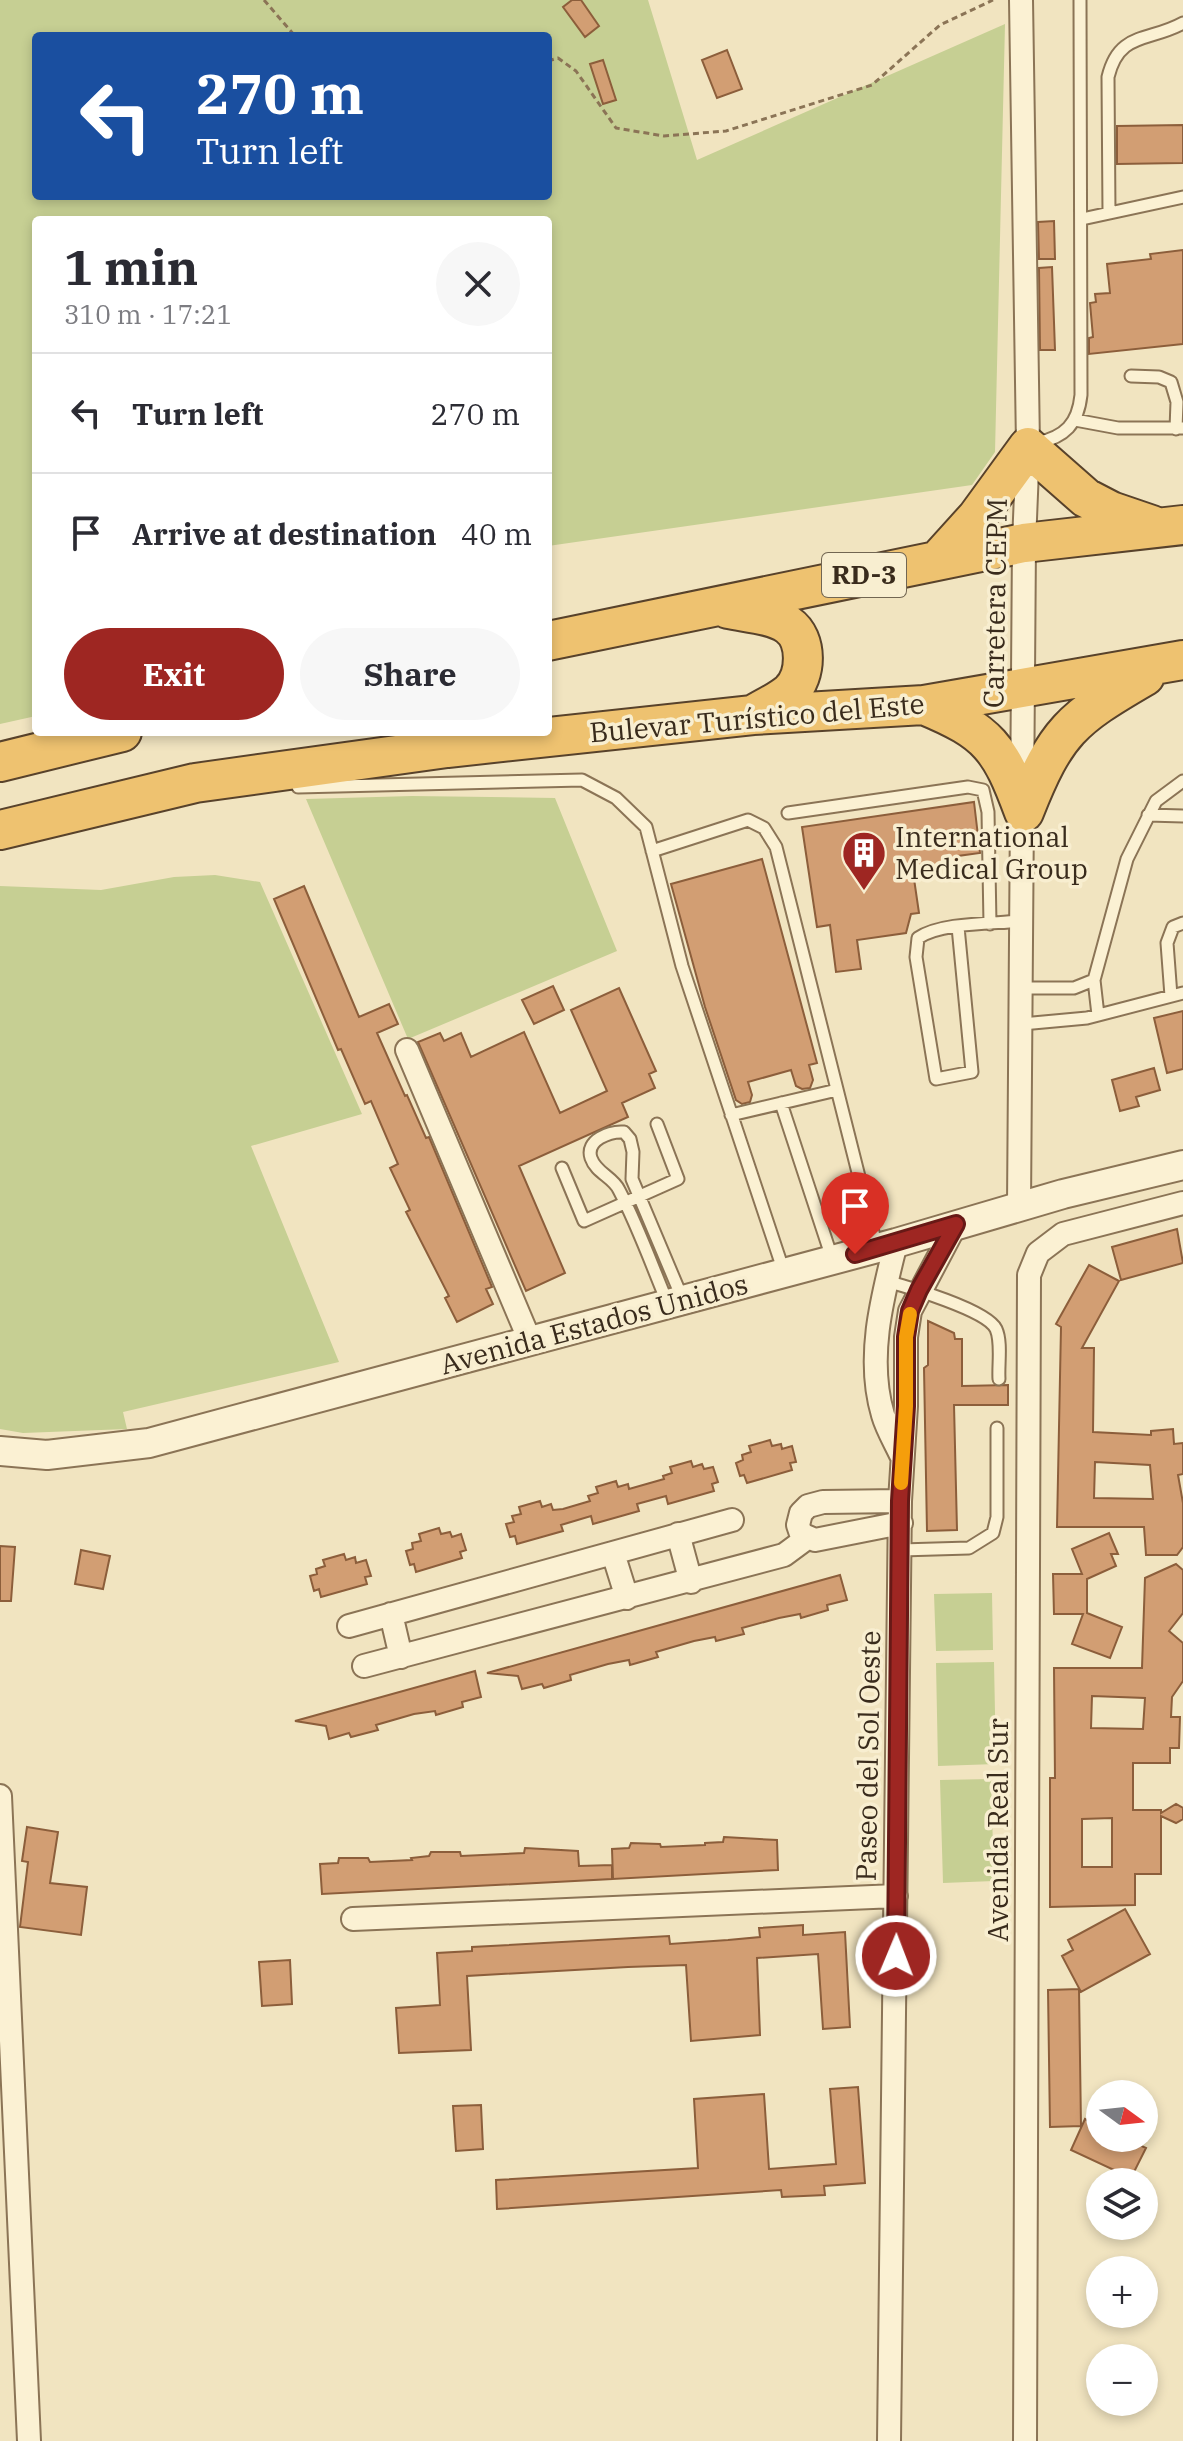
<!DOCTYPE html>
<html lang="en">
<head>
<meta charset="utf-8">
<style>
  :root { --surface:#fff; --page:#f7f7f7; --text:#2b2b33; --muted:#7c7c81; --line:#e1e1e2; --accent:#9e2622 }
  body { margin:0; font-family:"IBM Plex Serif",serif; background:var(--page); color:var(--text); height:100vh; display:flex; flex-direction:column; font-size:30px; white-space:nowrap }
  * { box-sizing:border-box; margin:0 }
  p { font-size:26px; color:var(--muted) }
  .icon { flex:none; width:44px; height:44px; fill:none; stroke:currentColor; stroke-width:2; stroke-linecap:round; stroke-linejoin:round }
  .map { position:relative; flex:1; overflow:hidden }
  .details { position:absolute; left:32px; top:216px; width:520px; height:520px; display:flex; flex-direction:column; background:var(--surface); border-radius:8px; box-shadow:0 4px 12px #0003 }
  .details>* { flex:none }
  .banner { position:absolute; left:32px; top:32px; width:520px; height:168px; border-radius:8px; box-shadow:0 4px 12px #0003; background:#1a4fa0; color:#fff; overflow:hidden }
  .needle { width:52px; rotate:105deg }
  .controls { position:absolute; left:1086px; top:2080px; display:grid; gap:16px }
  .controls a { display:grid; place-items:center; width:72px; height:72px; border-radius:50%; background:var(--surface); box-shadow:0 4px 12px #0003; font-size:40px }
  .pin { position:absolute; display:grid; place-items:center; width:68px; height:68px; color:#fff; margin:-82px -34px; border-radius:50% 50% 50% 0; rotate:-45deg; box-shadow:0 0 8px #0007 }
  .pin .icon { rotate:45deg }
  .me { position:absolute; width:88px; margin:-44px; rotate:1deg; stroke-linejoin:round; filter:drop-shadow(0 0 6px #0008) }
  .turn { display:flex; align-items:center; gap:28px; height:168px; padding:0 32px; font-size:36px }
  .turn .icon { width:104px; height:104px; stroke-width:2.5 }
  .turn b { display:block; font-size:56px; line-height:68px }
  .round { display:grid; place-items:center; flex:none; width:84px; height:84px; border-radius:42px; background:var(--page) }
  .summary { display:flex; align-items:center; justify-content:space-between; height:136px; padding:0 32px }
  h1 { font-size:48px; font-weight:800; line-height:60px }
  .button { display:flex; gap:16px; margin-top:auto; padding:16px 32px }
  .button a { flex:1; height:92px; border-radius:48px; background:var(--accent); color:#fff; font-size:32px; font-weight:800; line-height:92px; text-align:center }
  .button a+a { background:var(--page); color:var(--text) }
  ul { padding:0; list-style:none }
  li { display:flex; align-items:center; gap:24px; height:120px; padding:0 32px; border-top:2px solid var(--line) }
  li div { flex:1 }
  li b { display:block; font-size:30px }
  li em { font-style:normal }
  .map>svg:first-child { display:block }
  .green { fill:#c6cf93; fill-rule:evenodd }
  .building { fill:#d29e73; stroke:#8c5e3b; stroke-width:2; fill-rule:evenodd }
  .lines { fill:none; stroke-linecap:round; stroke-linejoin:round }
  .service-casing { stroke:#8b7456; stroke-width:15 }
  .minor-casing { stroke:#8b7456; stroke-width:26 }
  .tertiary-casing { stroke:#8b7456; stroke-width:32 }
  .trunk-casing { stroke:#58422b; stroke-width:42 }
  .path { stroke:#8b7456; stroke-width:3; stroke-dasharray:6 4; stroke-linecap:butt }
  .service { stroke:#fbf1d3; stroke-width:11 }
  .minor { stroke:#fbf1d3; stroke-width:22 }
  .tertiary { stroke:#fbf1d3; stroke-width:28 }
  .trunk { stroke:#eec270; stroke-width:38 }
  .route-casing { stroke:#671916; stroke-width:20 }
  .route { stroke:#9e2622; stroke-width:14 }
  .slow { stroke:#f59e0b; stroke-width:14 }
  .labels { text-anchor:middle; stroke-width:7; stroke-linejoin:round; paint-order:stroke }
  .shield { fill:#f8eed0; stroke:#726652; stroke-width:2 }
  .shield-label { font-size:26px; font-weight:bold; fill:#392b1c }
  .street-label { font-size:28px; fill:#392b1c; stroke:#f8eed0 }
  .poi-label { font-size:28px; fill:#392b1c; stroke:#f8eed0; text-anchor:start }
</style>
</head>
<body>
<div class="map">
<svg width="1183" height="2441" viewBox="0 0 1183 2441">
  <rect width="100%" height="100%" fill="#f1e4c0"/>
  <path class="green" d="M0,0h648l49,160 308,-136 -10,428 -23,33 -424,61v-326h-512v496l-36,8zM36,36h512v160h-512z
    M412,796l143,2 62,153 -209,88 -102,-240z
    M215,875l45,7 102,232 -111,32 88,216 -216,50 4,17 -104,4 -23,-4v-543l101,4 73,-13z
    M992,1593l1,57 -57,1 -2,-57z
    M994,1662l2,102 -58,2 -2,-103z
    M991,1779l3,102 -51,2 -3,-103z"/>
  <path class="building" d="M572,0h9l18,26 -14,11 -22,-30z
    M727,50l15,39 -25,9 -15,-38z
    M603,60l13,40 -13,4 -13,-40z
    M1183,125v38l-66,1v-38z
    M1054,221l1,38h-16l-1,-37z
    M1183,250v94l-94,10v-16l4,-1 -3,-34 6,-1 -1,-8 15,-1 -3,-29 44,-5 -1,-5z
    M1052,267l3,83h-15l-1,-82z
    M974,802l6,51 -22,3 -2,10 -43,6 6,41 -8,1 -5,19 -49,7 4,29 -25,3 -6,-47 -13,2 -15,-100z
    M762,859l55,204 -8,2 4,15 -3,8 -8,1 -6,-3 -5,-16 -43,12 4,13 -2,7 -8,2 -6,-4 -31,-93 -34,-123z
    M304,886l55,131 30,-13 9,20 -21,9 28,63 2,-1 19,43 3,-1 63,150 -6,2 7,15 -36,18 -12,-24 4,-2 -43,-84 4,-2 -20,-42 8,-4 -27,-63 -6,3 -24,-55 -3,1 -64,-151z
    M553,986l11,24 -30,14 -12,-24z
    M619,988l37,83 -7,3 6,14 -33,15 6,14 -109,49 46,107 -39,18 -108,-249 22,-9 4,8 17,-8 10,24 53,-25 36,81 47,-22 -36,-81z
    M1183,1011v58l-16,4 -13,-55z
    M1154,1068l6,22 -24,7 3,9 -19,5 -8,-31z
    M1177,1229l6,34 -62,17 -9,-33z
    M1089,1265l30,16 -37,67h12l-1,84 58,3v-4l22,-2 1,15 9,-1v31l-5,1 5,28v44l-6,8h-31l-2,-28h-87l4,-200 -5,-3zM1095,1462l55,3 3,34 -59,-1z
    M928,1321l26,12 1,6h7v47l46,-1v20h-54l3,125 -30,1 -3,-163 4,-3z
    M770,1440l2,6 9,-2 1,5 10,-3 4,16 -6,1 2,7 -45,13 -3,-8 -4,1 -4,-13 7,-3 -1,-5 9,-3 -2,-6z
    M691,1461l2,6 9,-3 2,5 9,-2 5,15 -6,2 2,7 -46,13 -2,-8 -29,8 2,7 -46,13 -2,-8 -30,9 2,6 -46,13 -2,-8 -5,1 -4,-13 8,-2 -2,-6 9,-2 -2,-7 21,-6 2,6 9,-3 2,6 10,-1 27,-8 -2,-5 10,-3 -2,-6 20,-6 2,6 10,-3 1,5 35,-10 -1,-3 9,-3 -2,-6z
    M439,1528l2,6 9,-2 2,5 9,-3 5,16 -6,2 2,6 -46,14 -2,-8 -4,1 -4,-14 7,-2 -1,-6 9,-2 -2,-7z
    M1109,1533l9,21h-7l5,12 -29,13v34l35,14 -12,31 -38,-14 11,-30h-29l-1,-40h29l-10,-25z
    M0,1546l15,1 -4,54h-11z
    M81,1550l29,6 -7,33 -28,-5z
    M344,1554l2,6 9,-3 1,6 10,-3 5,16 -6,1 2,7 -46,13 -2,-8 -5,2 -4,-15 7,-2 -1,-5 9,-3 -2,-6z
    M1176,1564l7,6v43l-14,18 14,12v38l-11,16 -1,20h9l-1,31h-9v15h-37v47h28v3l15,-9 7,4v11l-7,4 -15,-7v58h-26v31l-85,2v-129h5l-1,-110h88l3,-90zM1092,1696l53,2 -2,31 -52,-1zM1112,1818v49h-30v-48z
    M840,1575l7,25 -20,5 1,5 -27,8 -1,-4 -21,4 -37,10 2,6 -28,7 -1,-4 -21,4 -38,11 2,5 -28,8 -1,-5 -21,4 -38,11 1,5 -27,8 -2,-4 -20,5 -4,-13 -31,-3z
    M475,1671l6,26 -19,5 1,5 -27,8 -1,-4 -21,3 -38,11 2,5 -27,7 -2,-4 -20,6 -3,-13 -31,-5z
    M27,1827l31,5 -8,51 37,4 -6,48 -61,-8 8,-65 -6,-1z
    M724,1837l53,3 1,30 -165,9 -1,-30 17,-1 2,-5 29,1 1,3 44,-2v-2l18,-1z
    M525,1848l53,3 1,15 33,-1v14l-290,15 -2,-30 18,-1 1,-5h29l2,4 42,-2 -1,-2 18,-2 2,-4h29l1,4 63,-3z
    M1125,1909l25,45 -69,38 -19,-36 11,-6 -5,-10z
    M803,1925v10l42,-3 5,95 -27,2 -5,-75 -61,4 3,77 -69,6 -5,-76 -58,2 -161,9 4,74 -72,3 -3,-45 44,-3 -3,-52 35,-2v-4l197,-11 1,8 58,-4 32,-3 -1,-9z
    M290,1960l2,44 -30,2 -3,-44z
    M1079,1989l2,137 -31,1 -2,-137z
    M858,2087l7,96 -41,3 1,9 -43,2 -1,-7 -284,19 -1,-29 202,-12 -4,-69 70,-5 5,75 67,-5 -6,-75z
    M481,2105l2,44 -27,2 -3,-45z
    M1085,2119l15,8v11h24l22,10 -15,30 -60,-28z"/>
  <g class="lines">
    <g class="service-casing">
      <path id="service" d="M1109,213l-1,-136c11,-46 41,-35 75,-54
        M1082,219l101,-22
        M1131,376l28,1 12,5 6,20 -1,27
        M1075,420l43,8h65
        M1037,443c28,-6 41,-19 44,-48l-1,-395
        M298,787l284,-7 34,18 30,29 36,139 102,306
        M788,813l180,-26 15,3 5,22 2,112
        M1148,815l35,1
        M652,851l96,-31 16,8 12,19 101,401
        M958,927l14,145 -36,7 -20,-122 2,-19c23,-16 75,-14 104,-17
        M1021,988h53l20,-8
        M1171,996l-4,-53 6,-16 10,-4
        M1098,1015l-4,-35 33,-121 29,-58 27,-20
        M1022,1024l65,-6 96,-25
        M781,1103l51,155
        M731,1115l106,-25
        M562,1168l22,53 94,-42 -21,-55
        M886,1281c22,6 101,29 110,48 6,13 2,36 3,50
        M668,1304c-16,-38 -30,-78 -49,-114 -6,-13 -23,-17 -28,-32 -6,-18 19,-27 33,-26l6,7 3,13 -1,27 51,121
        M901,1550l68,-2 24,-15 4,-16v-89"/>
    </g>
    <g class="minor-casing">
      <path id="minor" d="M407,1050l123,291
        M1019,1206l5,-663 4,-98 -7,-445
        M896,1243c-14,55 -30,116 -13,172 4,14 12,27 18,40
        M900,1501l-77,1 -15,4 -7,7 -3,12 3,9 14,6 86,-17
        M678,1534l13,48
        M613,1553l14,45
        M391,1614l10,43
        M349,1626l383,-106
        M364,1666l420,-111 23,-17
        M0,1796l29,645
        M353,1919l543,-23
        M889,2441l11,-940 6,-95v-69l4,-26 46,-87
        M1025,2441l4,-1166 9,-22 25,-19 120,-31"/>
    </g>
    <g class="tertiary-casing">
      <path id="tertiary" d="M0,1451l47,4 102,-12 747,-200 167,-49 120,-29"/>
    </g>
    <g class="trunk-casing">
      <path id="trunk" d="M939,559l38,-42 51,-70 58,51 25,13 41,14
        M728,609c19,4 44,5 60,16 20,14 19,51 2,67 -10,9 -26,16 -37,23
        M548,641l476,-98 159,-18
        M924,705c65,27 76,42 100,107
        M0,762l122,-30
        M1024,812c32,-81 47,-93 121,-136
        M0,830l195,-47 252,-35 306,-33 171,-10 259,-45"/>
    </g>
    <path class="path" d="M264,0l31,36
      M548,61l10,-3 18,13 40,57 48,8 62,-5 146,-46 68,-60 53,-25"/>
    <use href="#service" class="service"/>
    <use href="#minor" class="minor"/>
    <use href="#tertiary" class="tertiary"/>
    <use href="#trunk" class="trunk"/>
  </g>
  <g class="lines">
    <g class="route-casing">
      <path id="route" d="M855,1254l101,-30 -37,66 -9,21 -4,26v69l-6,95 -4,455"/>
    </g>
    <use href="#route" class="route"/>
    <path class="slow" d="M901,1483l5,-77v-69l4,-23"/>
  </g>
  <defs>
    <g id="building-pin" transform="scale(2.3)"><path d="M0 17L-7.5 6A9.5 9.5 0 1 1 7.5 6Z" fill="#9e2622" stroke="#f8eed0"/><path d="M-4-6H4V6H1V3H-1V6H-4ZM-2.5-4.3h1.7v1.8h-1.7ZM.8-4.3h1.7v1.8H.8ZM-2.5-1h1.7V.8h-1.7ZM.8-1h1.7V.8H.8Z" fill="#fff"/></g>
  </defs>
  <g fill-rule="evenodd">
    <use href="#building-pin" x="864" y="853"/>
  </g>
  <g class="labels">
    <rect class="shield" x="822" y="553" width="84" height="44" rx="6"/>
    <g class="shield-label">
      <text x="864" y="584">RD-3</text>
    </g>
    <g class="street-label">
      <text transform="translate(995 603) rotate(-89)" y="10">Carretera CEPM</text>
      <text transform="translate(757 718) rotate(-5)" y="10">Bulevar Turístico del Este</text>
      <text transform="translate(594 1324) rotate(-15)" y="10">Avenida Estados Unidos</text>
      <text transform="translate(868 1756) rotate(-89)" y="10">Paseo del Sol Oeste</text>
      <text transform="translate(998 1830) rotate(-90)" y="10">Avenida Real Sur</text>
    </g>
    <g class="poi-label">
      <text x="895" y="847">International<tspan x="895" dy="32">Medical Group</tspan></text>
    </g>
  </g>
</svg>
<div class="controls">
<a><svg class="needle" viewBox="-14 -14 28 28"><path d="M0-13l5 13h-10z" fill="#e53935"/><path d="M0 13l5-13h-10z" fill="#7c7c81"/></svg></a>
<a><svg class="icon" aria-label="layers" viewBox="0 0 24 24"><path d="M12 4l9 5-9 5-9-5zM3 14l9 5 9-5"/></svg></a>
<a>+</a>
<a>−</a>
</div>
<div class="pin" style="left:855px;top:1254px;background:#d93025"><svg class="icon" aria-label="arrive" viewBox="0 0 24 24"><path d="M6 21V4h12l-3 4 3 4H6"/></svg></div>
<svg class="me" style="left:896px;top:1956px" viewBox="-20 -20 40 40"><circle r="17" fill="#9e2622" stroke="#fff" stroke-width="3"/><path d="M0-11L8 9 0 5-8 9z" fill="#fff"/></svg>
<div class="banner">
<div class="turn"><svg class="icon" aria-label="left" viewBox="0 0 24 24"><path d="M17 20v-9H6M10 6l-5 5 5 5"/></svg><div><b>270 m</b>Turn left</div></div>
</div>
<section class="details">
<div class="summary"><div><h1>1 min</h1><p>310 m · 17:21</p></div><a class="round"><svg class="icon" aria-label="close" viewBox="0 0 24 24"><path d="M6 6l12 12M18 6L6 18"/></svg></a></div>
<ul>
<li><svg class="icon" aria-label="left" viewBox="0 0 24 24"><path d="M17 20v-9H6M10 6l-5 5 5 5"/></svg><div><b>Turn left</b></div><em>270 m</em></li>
<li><svg class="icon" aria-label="arrive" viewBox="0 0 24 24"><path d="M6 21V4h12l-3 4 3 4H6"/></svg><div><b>Arrive at destination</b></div><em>40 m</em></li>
</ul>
<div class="button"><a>Exit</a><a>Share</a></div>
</section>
</div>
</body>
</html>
